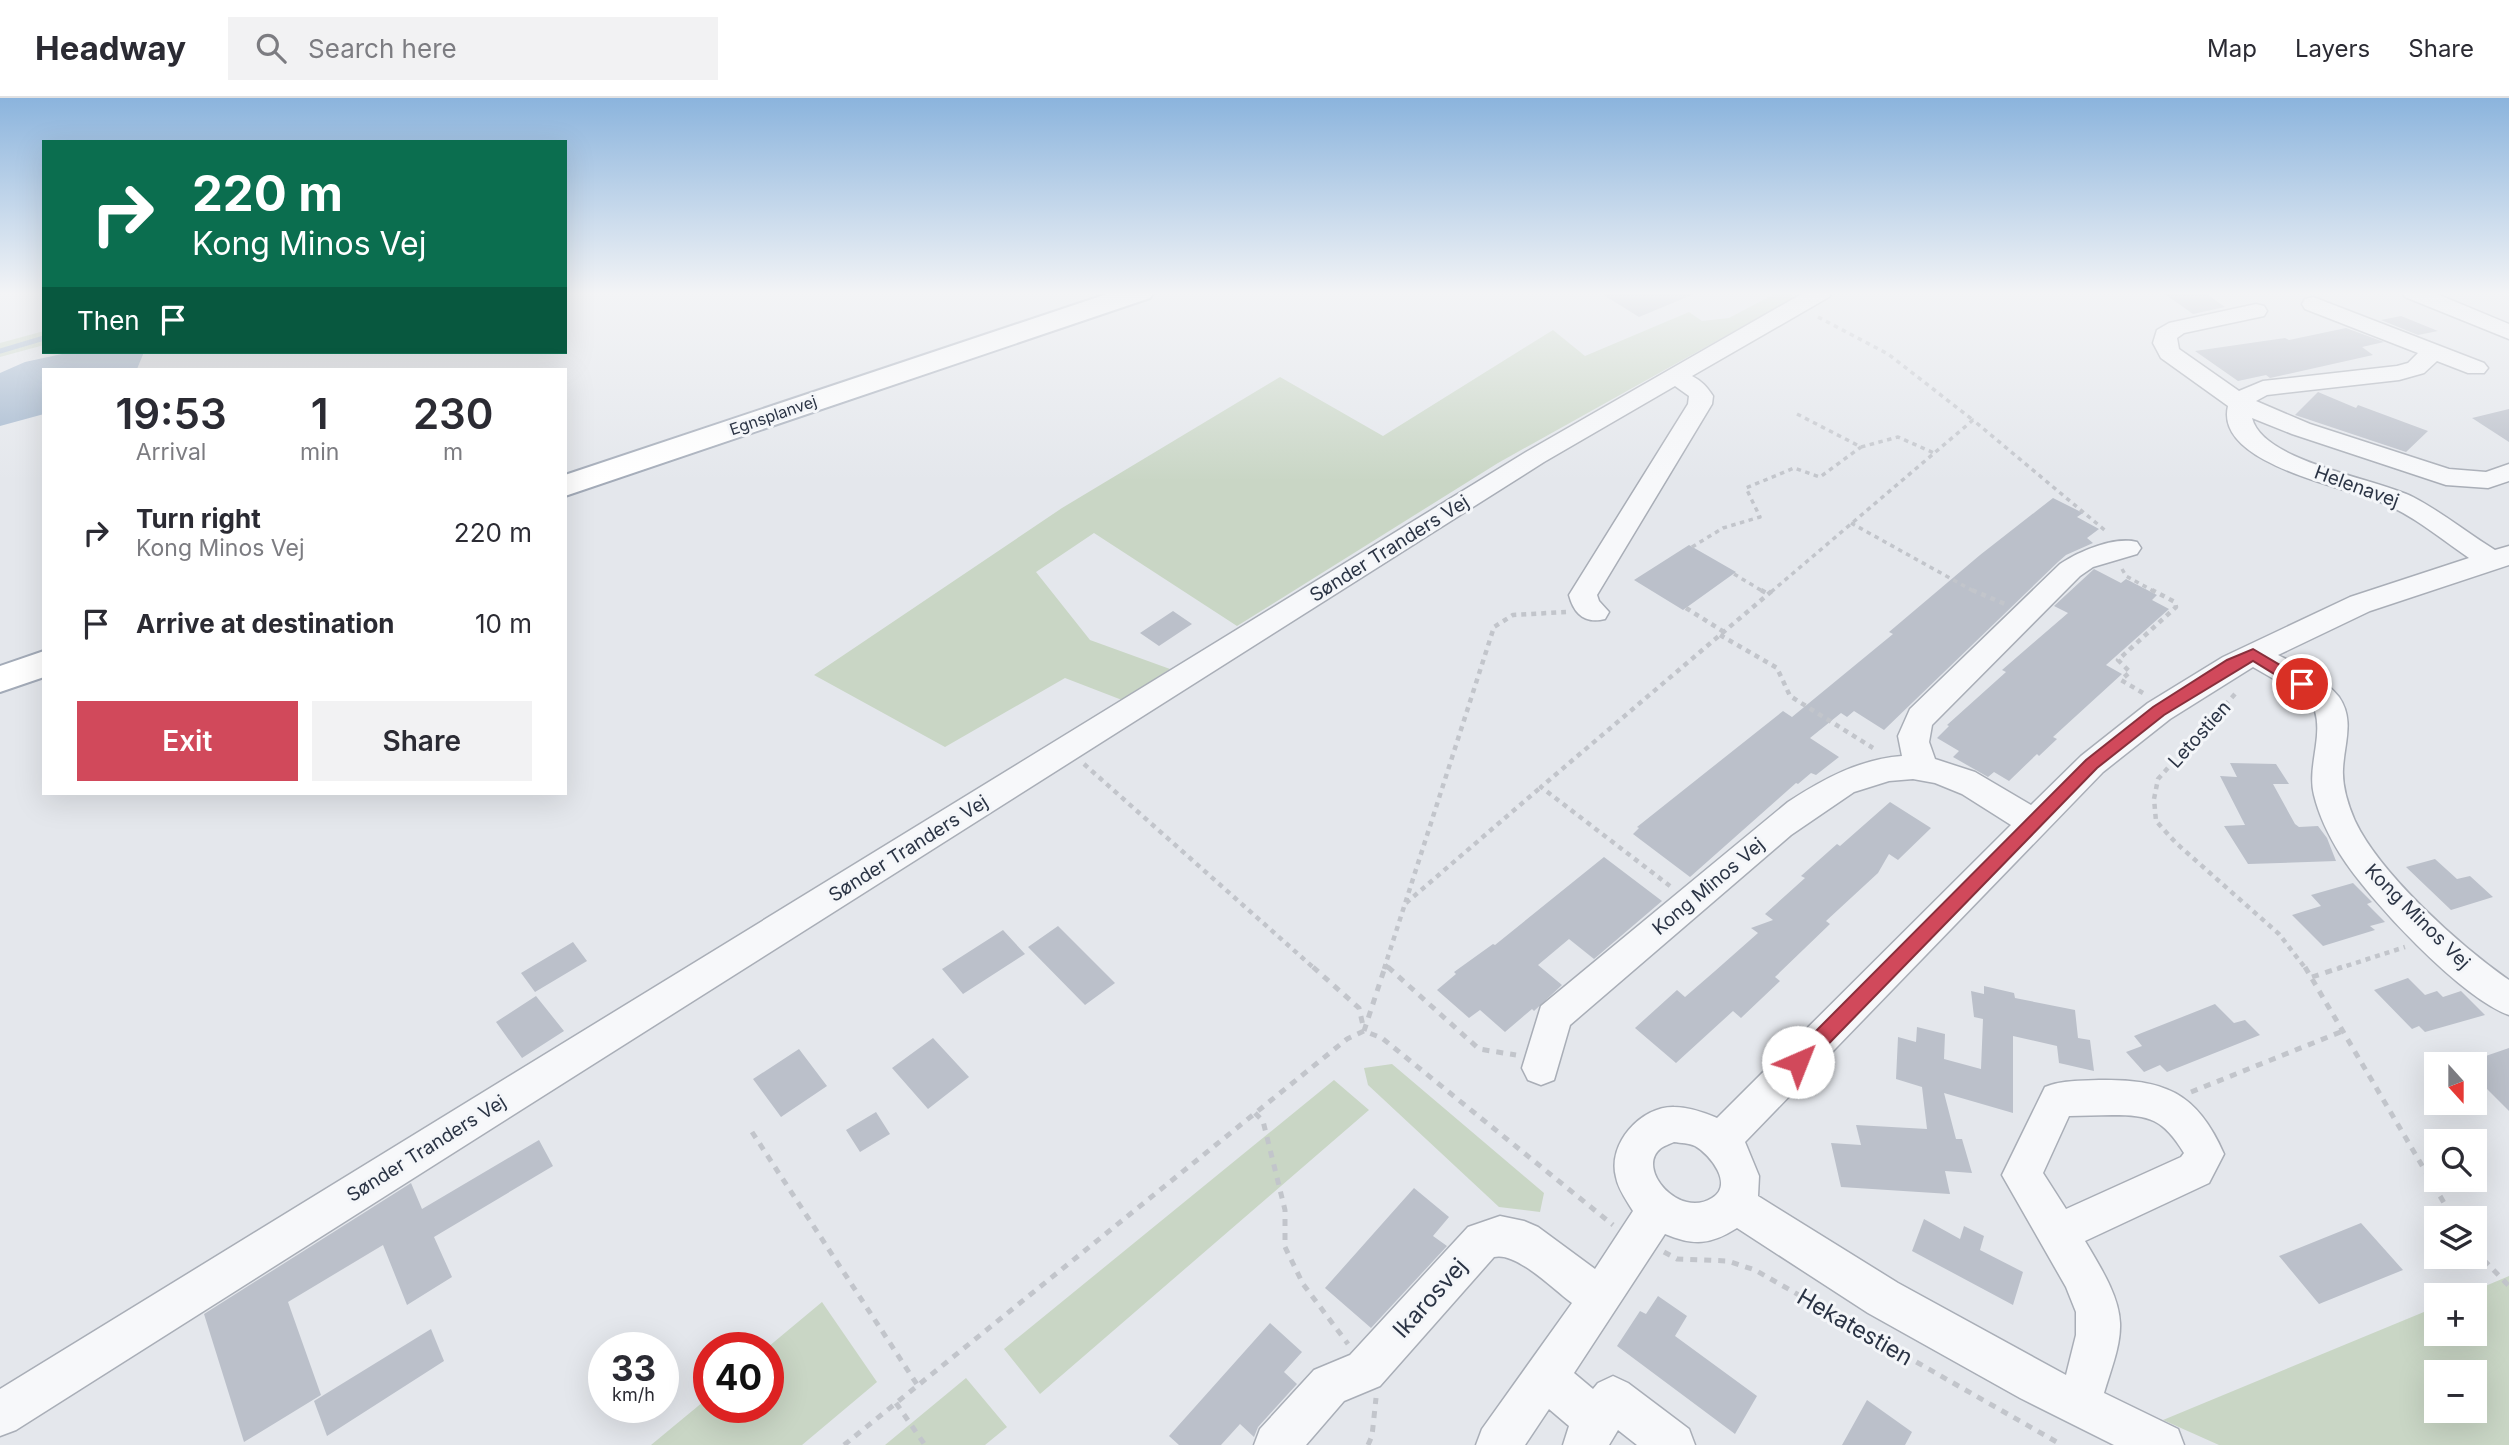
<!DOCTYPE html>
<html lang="en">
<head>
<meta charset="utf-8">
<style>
  :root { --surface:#fff; --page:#f2f2f3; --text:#2b2b33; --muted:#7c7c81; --line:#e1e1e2; --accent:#d1495b }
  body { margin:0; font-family:Inter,sans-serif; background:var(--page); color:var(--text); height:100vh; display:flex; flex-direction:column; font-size:26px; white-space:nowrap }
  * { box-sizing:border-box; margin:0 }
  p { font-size:23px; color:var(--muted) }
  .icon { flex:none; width:38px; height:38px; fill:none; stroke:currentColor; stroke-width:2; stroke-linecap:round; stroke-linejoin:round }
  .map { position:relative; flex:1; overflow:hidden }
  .details { position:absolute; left:42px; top:270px; width:525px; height:427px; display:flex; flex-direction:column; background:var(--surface); border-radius:0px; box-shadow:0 7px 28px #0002 }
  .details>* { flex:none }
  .guide { position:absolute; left:42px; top:42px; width:525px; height:214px; border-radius:0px; box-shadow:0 7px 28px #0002; background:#0b6e4f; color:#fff; overflow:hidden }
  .needle { width:46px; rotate:159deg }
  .controls { position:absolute; left:2424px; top:954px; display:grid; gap:14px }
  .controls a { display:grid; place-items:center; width:63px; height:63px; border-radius:0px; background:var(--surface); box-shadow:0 7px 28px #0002; font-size:35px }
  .speed { position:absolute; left:588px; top:1234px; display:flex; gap:14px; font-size:35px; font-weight:700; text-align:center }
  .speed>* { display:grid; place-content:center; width:91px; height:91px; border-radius:50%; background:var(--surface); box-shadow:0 7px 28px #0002; line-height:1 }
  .speed small { font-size:18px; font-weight:400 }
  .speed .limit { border:10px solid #d22; background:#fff; color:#111 }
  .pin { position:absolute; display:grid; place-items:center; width:60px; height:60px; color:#fff; margin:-30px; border:4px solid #fff; border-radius:50%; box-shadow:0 2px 7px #0007 }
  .me { position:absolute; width:77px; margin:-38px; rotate:44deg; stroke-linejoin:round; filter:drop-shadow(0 0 5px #0008) }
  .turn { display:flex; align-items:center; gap:24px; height:147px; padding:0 35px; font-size:32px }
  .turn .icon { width:91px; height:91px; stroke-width:2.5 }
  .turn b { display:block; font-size:49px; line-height:60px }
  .then { display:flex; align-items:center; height:66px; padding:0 35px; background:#0003; gap:14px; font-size:26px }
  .eta { display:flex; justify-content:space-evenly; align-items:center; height:119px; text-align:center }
  .eta b { font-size:42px; font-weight:600; line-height:49px }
  .cta { display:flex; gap:14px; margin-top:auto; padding:14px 35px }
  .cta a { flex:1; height:80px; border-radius:0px; background:var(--accent); color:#fff; font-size:28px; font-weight:600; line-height:80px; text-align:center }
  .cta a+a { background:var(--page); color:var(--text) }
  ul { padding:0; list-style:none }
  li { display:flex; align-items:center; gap:21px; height:91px; padding:0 35px }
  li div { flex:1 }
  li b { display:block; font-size:26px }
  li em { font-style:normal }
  header { display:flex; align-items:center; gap:42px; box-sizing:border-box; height:98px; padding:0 35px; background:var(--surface); border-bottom:2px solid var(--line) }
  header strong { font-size:33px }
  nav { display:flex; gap:38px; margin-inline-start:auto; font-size:24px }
  .search { width:490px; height:63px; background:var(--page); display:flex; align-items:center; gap:18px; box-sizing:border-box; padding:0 24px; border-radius:0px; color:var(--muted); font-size:26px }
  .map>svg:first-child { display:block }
  .green { fill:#c9d6c5; fill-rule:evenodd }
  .water { fill:#9fb4cc }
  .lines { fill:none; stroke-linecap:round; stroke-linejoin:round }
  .stream { stroke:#9fb4cc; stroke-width:5 }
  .building { fill:#bbc0ca }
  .minor-casing { stroke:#a9aeb7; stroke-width:3 }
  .major-casing { stroke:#a3abb8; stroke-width:4 }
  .path-far2 { stroke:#c2c5cb; stroke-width:3.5; stroke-dasharray:4.5 4.5; stroke-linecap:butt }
  .path-far1 { stroke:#c2c5cb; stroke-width:4.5; stroke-dasharray:5 5; stroke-linecap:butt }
  .path { stroke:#c2c5cb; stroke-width:5; stroke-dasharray:7 7; stroke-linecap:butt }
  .minor { fill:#f7f8fa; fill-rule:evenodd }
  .major { fill:#fff; fill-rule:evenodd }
  .route { fill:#d1495b; stroke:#882f3b; stroke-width:2 }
  .labels { text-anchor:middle; stroke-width:6; stroke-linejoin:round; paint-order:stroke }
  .far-street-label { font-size:16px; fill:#2b3445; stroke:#f4f6f9 }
  .street-label { font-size:19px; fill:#2b3445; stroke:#f4f6f9 }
  .near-street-label { font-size:23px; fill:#2b3445; stroke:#f4f6f9 }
</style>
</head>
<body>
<header>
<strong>Headway</strong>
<div class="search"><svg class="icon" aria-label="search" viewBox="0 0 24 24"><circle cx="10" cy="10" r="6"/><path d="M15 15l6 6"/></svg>Search here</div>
<nav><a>Map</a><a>Layers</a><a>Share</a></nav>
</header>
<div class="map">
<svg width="2509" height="1347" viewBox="0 0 2509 1347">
  <rect width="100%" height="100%" fill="#e4e7ec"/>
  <path class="green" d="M1778,194h8l9,5 -297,166 -261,163 -143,-93 -58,39 54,68 80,29 -48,31 -57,-22 -120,69 -131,-72 248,-167 218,-131 103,59 170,-106 32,26 104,-44 13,9 27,-3z
    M44,233v14l-44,12v-14z
    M1392,966l152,129 -4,19 -41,-5 -131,-122 -4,-17z
    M1334,982l35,30 -329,284 -36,-45z
    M2509,1178v169h-290l-56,-25 273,-113v27h38v-39h-10zM2436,1274h38v38h-38z
    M822,1204l55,80 -75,63h-151l58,-48v10h59v-60z
    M966,1280l41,49 -22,18h-100z"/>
  <path class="water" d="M71,254h73l-7,17h-93v45l-44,12v-53l25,-11z"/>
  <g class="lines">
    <path class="stream" d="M0,253l44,-13"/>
  </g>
  <path class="building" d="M1599,194h100l-60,25z
    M2162,194h42l21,15 -32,7z
    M2401,218l37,15 -20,4 -37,-15z
    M2346,230l38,14 -22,5 11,8 -103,23 -4,-3 -28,6 -43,-30 90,-13 4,2z
    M2318,294l38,16 2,-3 70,26 -22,21 -111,-37z
    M2509,311v33l-37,-24z
    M2053,400l30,15 -6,4 22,12 -12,9 6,5 -27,12 -8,7 -174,168 -30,-19 -7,6 -6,-4 -31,25 29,19 -23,18 -5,-2 -13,11 -2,-1 -106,94 -57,-43 6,-6 -2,-1 146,-116 9,6 101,-83 -4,-2 91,-77z
    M1689,447l47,27 -53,38 -49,-30z
    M2094,471l27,14 5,-4 31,16 -5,5 17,9 -63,56 16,9 -69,63 4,2 -18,17 -2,-2 -28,27 -15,-9 -6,5 -35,-20 6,-6 -22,-13 12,-12 -2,-1 59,-53 -4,-2 66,-57 -14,-7z
    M1173,513l19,13 -33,22 -19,-13z
    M2230,665l46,1 13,20h-16l22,40 4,3 19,-1 9,12 9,23 -88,3 -24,-38 21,-1 -25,-49 17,1z
    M1890,704l41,26 -33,32 -9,-6 -11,19 -52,48 4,3 -55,53 5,4 -39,37 -8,-7 -57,52 -41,-35 42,-38 8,7 30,-26 43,-38 -7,-5 22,-8 -8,-6 40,-36 -4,-2 36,-32 3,2z
    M1604,759l58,44 -68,58 -25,-20 -31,26 24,20 -28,26 -2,-2 -27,23 -25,-22 -11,8 -32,-28 19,-16 -2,-2 39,-28 2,1z
    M2435,761l22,20 13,-3 23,21 -42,13 -45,-43z
    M2353,785l19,19 -5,2 18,18 -15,4 5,4 -52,16 -31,-31 29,-9 -10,-11z
    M1058,828l57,57 -30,22 -57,-58z
    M1003,832l22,24 -62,40 -21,-25z
    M573,844l14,19 -52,31 -14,-19z
    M2408,880l17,17 12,-4 6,6 18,-6 24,24 -60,17 -6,-6 -7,3 -38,-39z
    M1984,888l30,7 1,5 60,12 3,28 12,2 4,31 -35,-8 -2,-17 -44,-10v77l-69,-20 12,46h6l10,34 -27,-2 5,23 -109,-7 -10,-44 30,2 -5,-20 71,4 -5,-42 -26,-8 2,-42 18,5 1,-15 28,7 -1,25 37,10 2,-50 -9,-2 -3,-26 13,3z
    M536,898l28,35 -42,27 -26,-36z
    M2215,906l19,19 11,-3 15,15 -93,37 -7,-7 -16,7 -18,-20 16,-6 -8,-10z
    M933,940l36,39 -41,32 -36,-41z
    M2509,950v63l-27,-27 -8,2v-26z
    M799,951l28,37 -46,31 -28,-38z
    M876,1014l14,22 -30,18 -14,-22z
    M539,1042l14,26 -119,71 18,40 -45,28 -24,-60 -95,57 33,93 -77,47 -40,-128 207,-131 11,26z
    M1414,1090l35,29 -16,19 14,10 -76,82 -46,-40z
    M1924,1121l36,20 4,-13 20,10 -4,14 43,22 -10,33 -101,-54z
    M2361,1125l42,47 -84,34 -40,-48z
    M1658,1198l29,20 -12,20 82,60 -22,38 -118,-88 23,-35 6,3z
    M1270,1225l32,29 -18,20 13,12 -39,43 -4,10 -14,-13 -19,21h-42l-10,-9z
    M431,1231l13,32 -117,75 -13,-35z
    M1867,1302l45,32 -7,13h-63z"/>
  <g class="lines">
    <g class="minor-casing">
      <path id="minor" d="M1805,194h27l-3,5 -137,79c10,5 15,11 21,20l-1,8 -115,191 2,6 10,11 -4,7c-20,5 -31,-5 -36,-24l119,-191 1,-8 -14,-10 -131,76 -1528,968 -16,6v-47l1526,-937z
        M2402,194h30l77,32v15l-104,-42z
        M2313,199l171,66 4,5 -4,5h-16l-31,-12 -13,12 -25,7 -132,15 -11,6 54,23 139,45 37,3 23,-8v17l-21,7 -42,-3 -154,-51 -40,-16c11,44 123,60 161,79 29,15 54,36 82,53l14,-4v19l-139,46 -92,44c21,11 46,23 61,42 16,23 5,47 4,72 -1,17 5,36 12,52 25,53 105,125 154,159v35c-48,-17 -141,-116 -169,-161 -11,-18 -21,-38 -26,-59 -7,-28 9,-57 1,-84l-22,-21 -40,-23 -83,52 -67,53 -358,370 14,34 -1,20 140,87 168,92 10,-40v-23l-10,-25 -64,-112 43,-88c17,-7 35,-6 54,-7 65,-1 98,12 125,74l-15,29 -124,58c14,24 34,54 35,82 1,23 -10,49 -16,70l74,36 6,16h-70l-94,-47 -152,-85 -131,-85c-27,17 -43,18 -72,6l-91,139 19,16 5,-6 15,-7 15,7 61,46 6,16h-58l-19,-15 -9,15h-46l6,-19 -20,-17 -24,36h-49l6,-16 90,-126c-18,-13 -56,-52 -78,-46l-114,129 -36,15 -38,44h-52l6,-16 54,-59 36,-15 118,-128 32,-11 24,5 14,6 57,42 38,-58c-6,-10 -15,-22 -17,-34 -9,-33 25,-71 58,-70 15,0 29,5 43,11l294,-293 -49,-31 -27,-11 -22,-4 -24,2 -35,11 -63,43 -221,190 -16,55 -13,5 -13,-5 -6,-12 19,-62 247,-204c35,-23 72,-43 114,-46l-4,-20 12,-27 150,-145c19,-13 55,-28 77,-22l4,6 -4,6 -44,13 -13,9 -148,149 -3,17 6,17 40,13 56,33 50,-49 67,-53 75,-46 127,-60 119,-39c-28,-19 -55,-42 -86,-55 -37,-16 -169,-39 -155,-97l-67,-48 -8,-15 4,-13 12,-7 87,-19 8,2 3,5 -3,5 -80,17 -7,5 2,11 60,42 24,-10 134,-15 11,-3 10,-10 -113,-44 -3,-5 3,-5zM2112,1017c38,0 51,4 72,38l-3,4 -115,52 -23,-36 26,-57zM1674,1044c7,1 15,1 21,4 16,9 39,39 17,52 -33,21 -76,-29 -52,-49 3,-3 10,-5 14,-7z"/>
    </g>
    <g class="major-casing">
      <path id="major" d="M1113,194h41l-4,6 -585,198v-21z
        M44,553v26l-44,15v-26z"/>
    </g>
    <path class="path-far2" d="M1818,219l70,37 85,66
      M1797,316l64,33 37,-10 36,16
      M1851,425l124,69
      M1692,449l31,-19 37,-11 -14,-29 48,-20 26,9 41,-30
      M2122,471l4,7 29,16
      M1734,476l30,18
      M1771,494l202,-172 134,112"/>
    <path class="path-far1" d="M1761,492l7,4
      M1972,492l33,14
      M1686,510l38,24
      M1720,537l57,33 13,28 83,52
      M2143,595l-22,-13 9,-8 -12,-12 58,-53 -1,-5 -23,-12
      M2235,596l-77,85 -4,20 2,22 20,22 103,91 27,35
      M1084,666l231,205
      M1670,788l-129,-99 232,-197
      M1406,805l135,-116
      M1385,867l5,4
      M1384,871l110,-342 19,-12 53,-3
      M2337,871l68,-22"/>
    <path class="path" d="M1313,869l46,41 5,22
      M1388,869l91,82 37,6
      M2305,869l148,251
      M2312,879l30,-10
      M1364,933l21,-64
      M2191,994l152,-61
      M1255,1015l8,8 22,89v37l18,37 45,60
      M752,1034l166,254
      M2474,1152l35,36
      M1664,1154l13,7 51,2 27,9 307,175
      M896,1305l29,42
      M844,1347l503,-406 17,-8 18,7 231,187
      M1368,1347l4,-9 4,-38"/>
    <use href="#minor" class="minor"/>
    <use href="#major" class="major"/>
  </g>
  <linearGradient id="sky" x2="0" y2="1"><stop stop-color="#8bb4dd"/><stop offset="0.51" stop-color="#f3f4f6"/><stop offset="1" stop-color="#f3f4f6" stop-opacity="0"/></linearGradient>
  <rect width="2509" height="383" fill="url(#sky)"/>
  <path class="route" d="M2253,551l54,32 2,3 -2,4h-10l-44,-27 -89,54 -67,53 -292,300 -7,2 -7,-2 -2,-6 2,-6 295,-296 67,-53 74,-47z"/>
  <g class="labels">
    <g class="far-street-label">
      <text transform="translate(773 317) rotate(-19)" y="6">Egnsplanvej</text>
    </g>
    <g class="street-label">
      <text transform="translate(2357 388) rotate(20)" y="7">Helenavej</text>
      <text transform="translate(1389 450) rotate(-32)" y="7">Sønder Tranders Vej</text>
      <text transform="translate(2199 636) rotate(-48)" y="7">Letostien</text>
      <text transform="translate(908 750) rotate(-32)" y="7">Sønder Tranders Vej</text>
      <text transform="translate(1708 788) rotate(-40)" y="7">Kong Minos Vej</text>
      <text transform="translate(2418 818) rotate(45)" y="7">Kong Minos Vej</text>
      <text transform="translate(426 1050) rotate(-32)" y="7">Sønder Tranders Vej</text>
    </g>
    <g class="near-street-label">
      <text transform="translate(1430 1200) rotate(-48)" y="8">Ikarosvej</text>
      <text transform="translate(1855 1229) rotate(30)" y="8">Hekatestien</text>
    </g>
  </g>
</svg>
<div class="controls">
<a><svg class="needle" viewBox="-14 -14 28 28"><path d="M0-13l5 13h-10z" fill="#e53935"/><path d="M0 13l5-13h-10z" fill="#7c7c81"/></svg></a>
<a><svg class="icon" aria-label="search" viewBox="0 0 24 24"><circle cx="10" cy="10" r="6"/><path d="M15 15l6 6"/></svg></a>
<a><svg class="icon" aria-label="layers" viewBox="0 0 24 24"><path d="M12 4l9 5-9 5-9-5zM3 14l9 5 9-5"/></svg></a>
<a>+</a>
<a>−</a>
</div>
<div class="speed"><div>33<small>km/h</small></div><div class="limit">40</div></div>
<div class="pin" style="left:2302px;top:586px;background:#d93025"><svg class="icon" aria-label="arrive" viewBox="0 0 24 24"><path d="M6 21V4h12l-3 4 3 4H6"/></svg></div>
<svg class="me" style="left:1798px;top:964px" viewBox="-20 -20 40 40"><circle r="19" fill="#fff"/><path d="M0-13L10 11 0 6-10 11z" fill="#d1495b"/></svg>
<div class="guide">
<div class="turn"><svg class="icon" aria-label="right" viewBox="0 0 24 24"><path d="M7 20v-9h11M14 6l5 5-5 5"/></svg><div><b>220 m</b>Kong Minos Vej</div></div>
<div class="then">Then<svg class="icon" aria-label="arrive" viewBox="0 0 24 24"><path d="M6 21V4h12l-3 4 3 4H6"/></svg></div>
</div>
<section class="details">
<div class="eta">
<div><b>19:53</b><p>Arrival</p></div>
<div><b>1</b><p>min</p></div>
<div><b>230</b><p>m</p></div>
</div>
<ul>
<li><svg class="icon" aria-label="right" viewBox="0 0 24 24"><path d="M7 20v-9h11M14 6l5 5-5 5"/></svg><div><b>Turn right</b><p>Kong Minos Vej</p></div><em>220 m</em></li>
<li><svg class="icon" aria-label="arrive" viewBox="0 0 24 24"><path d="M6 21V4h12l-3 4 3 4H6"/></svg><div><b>Arrive at destination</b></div><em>10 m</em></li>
</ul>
<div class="cta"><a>Exit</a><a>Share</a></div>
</section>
</div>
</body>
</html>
